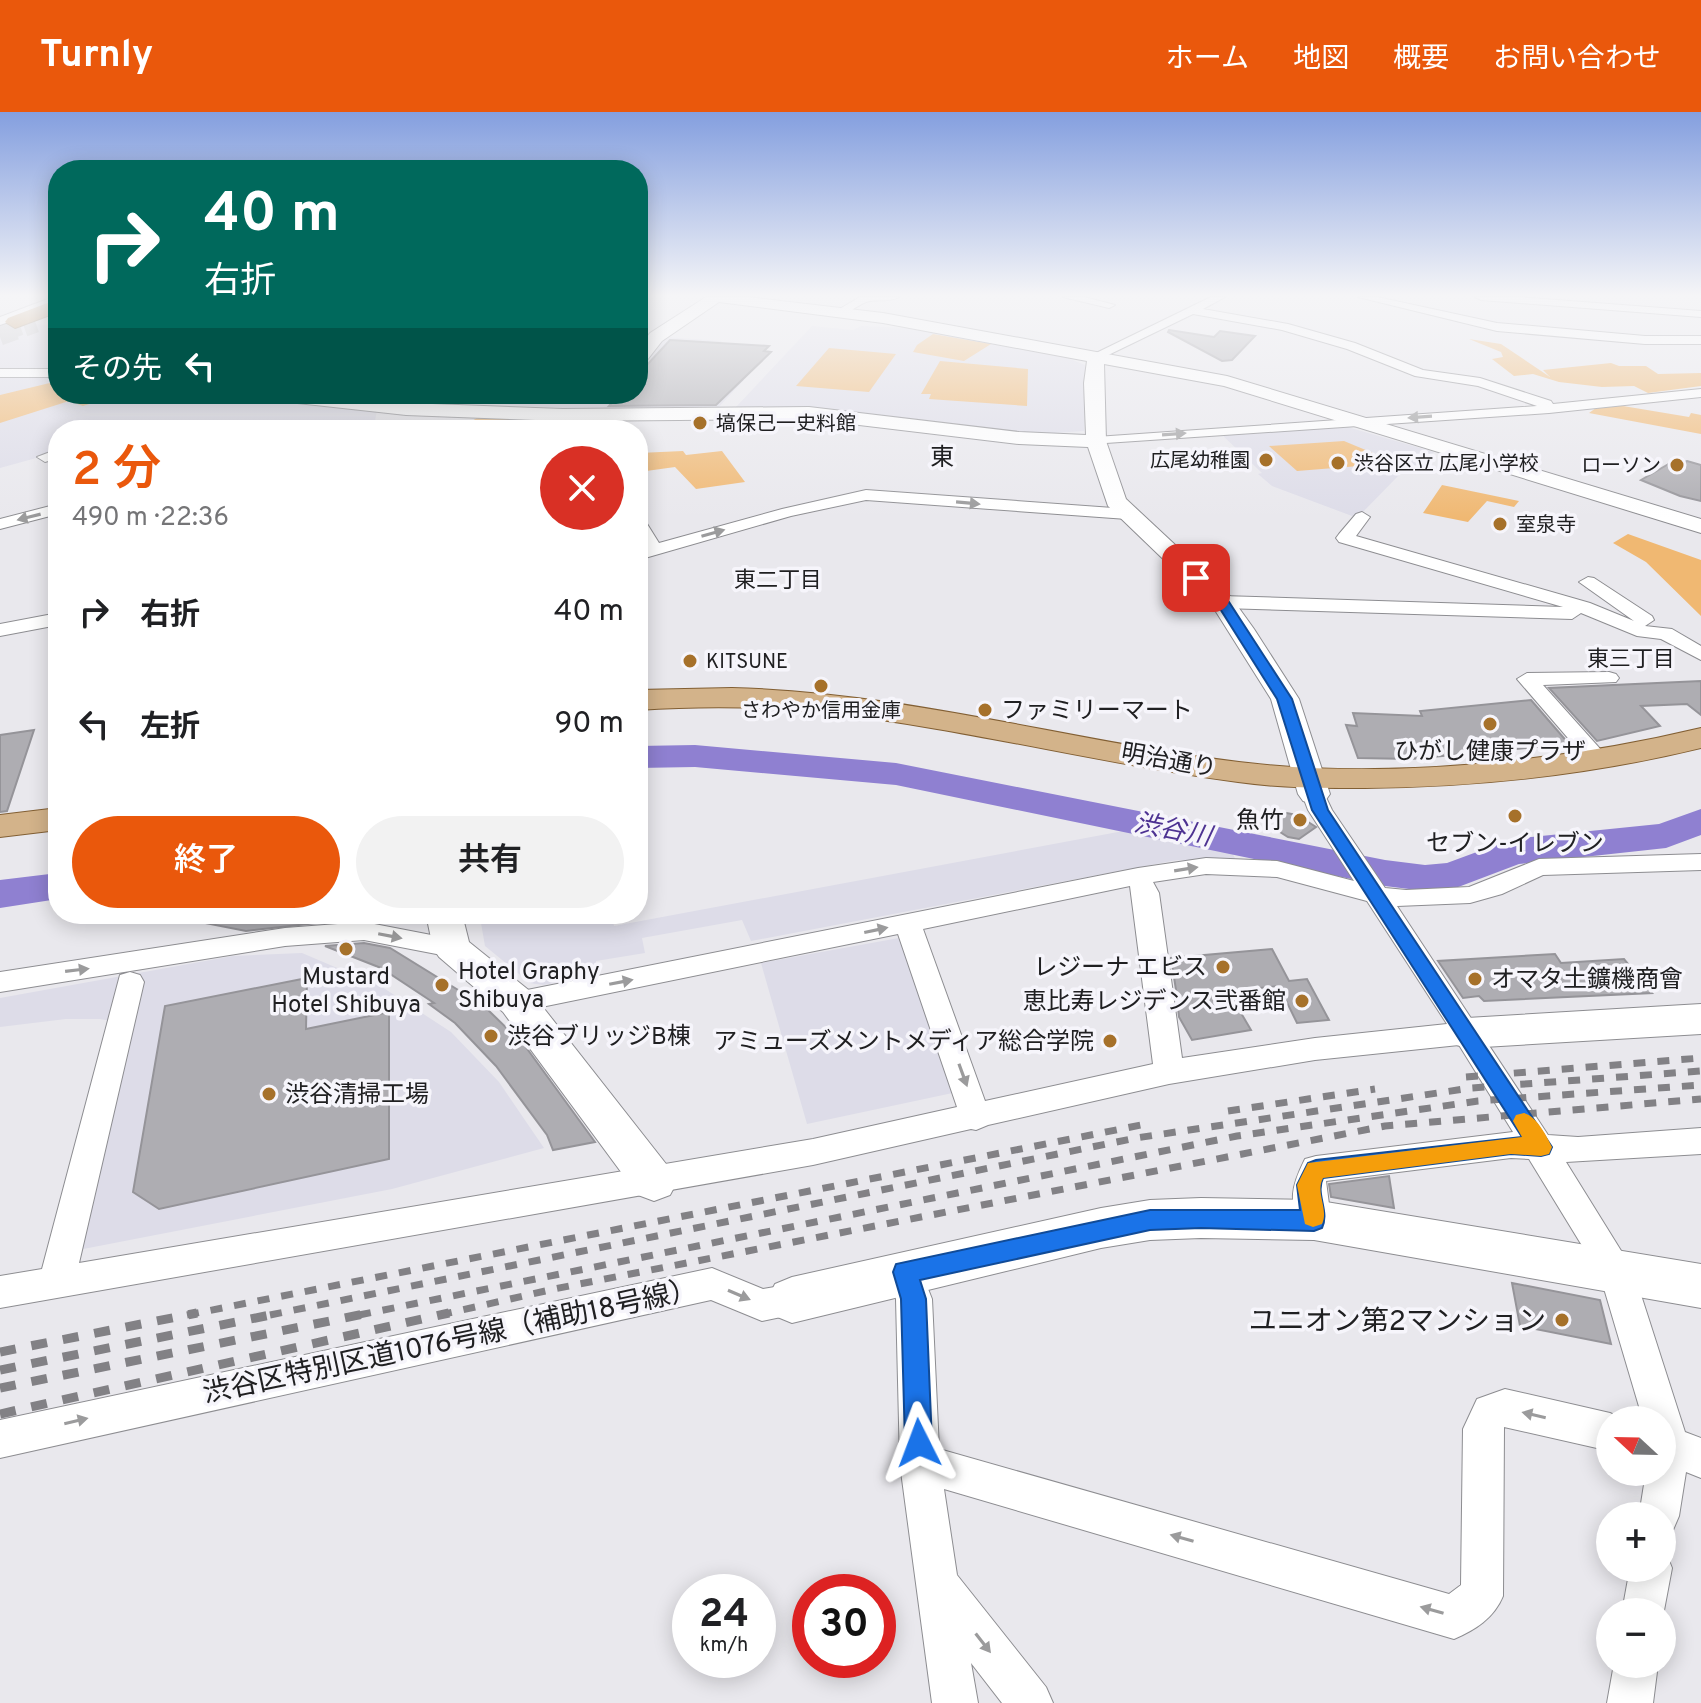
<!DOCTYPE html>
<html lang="ja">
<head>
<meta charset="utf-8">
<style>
  :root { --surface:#fff; --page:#f2f2f2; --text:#202124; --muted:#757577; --accent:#ea580c }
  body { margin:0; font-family:Overpass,"Noto Sans JP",sans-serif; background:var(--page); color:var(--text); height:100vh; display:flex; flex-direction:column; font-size:30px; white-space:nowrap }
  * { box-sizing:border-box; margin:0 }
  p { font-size:26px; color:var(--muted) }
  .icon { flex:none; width:44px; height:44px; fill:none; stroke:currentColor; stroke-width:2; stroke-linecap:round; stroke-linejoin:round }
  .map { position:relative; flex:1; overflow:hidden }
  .sheet { position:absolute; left:48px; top:308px; width:600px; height:504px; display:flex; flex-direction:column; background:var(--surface); border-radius:32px; box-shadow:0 4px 20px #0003 }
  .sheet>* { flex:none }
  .top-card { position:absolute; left:48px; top:48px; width:600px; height:244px; border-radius:32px; box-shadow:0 4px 20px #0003; background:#00695c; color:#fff; overflow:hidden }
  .needle { width:52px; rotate:292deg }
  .tools { position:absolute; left:1596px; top:1294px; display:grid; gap:16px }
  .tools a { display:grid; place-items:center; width:80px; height:80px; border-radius:50%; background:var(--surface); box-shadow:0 4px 20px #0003; font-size:40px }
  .speed { position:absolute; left:672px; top:1462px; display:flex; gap:16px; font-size:40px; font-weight:700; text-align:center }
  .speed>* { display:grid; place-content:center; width:104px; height:104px; border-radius:50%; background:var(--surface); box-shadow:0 4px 20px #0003; line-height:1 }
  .speed small { font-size:20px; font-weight:400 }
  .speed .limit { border:12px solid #d22; background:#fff; color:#111 }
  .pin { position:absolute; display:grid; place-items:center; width:68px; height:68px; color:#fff; margin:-34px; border-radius:16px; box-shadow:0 4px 12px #0006 }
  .me { position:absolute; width:88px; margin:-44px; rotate:357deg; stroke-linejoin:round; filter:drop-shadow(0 0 6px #0008) }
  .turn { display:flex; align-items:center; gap:28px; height:168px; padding:0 24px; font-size:36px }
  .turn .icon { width:104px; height:104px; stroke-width:2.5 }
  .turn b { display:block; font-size:56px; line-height:68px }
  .then { display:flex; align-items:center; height:76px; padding:0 24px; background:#0003; gap:16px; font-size:30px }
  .round { display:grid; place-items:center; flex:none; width:84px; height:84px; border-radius:42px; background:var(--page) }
  .overview { display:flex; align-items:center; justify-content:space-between; height:136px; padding:0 24px }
  h1 { font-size:48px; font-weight:600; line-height:60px; color:var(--accent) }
  .primary-button { display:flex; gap:16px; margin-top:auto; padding:16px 24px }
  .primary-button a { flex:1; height:92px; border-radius:48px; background:var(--accent); color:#fff; font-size:32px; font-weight:600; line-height:92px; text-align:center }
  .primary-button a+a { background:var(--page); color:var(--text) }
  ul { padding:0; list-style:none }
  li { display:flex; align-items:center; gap:24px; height:112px; padding:0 24px }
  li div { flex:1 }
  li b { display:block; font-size:30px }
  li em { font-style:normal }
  header { display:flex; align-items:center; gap:48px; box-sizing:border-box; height:112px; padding:0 40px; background:var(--accent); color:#fff }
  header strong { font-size:38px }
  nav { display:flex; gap:44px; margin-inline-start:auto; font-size:28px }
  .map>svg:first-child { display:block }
  .built { fill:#dddce8 }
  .green { fill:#f0b872 }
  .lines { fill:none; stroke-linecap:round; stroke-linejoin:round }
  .river { fill:#8f80d1; fill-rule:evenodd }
  .building { fill:#aeadb2; stroke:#959499; stroke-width:2 }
  .secondary-tunnel { stroke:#c1c0c4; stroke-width:17; stroke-dasharray:17 9; stroke-linecap:butt }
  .highway-tunnel { stroke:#c1c0c4; stroke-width:21; stroke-dasharray:21 11; stroke-linecap:butt }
  .street-casing { stroke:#8d8d91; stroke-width:2 }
  .secondary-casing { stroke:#8d8d91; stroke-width:2 }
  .primary-casing { stroke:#825f33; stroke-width:2 }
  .highway-casing { stroke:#825f33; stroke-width:2 }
  .street { fill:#fff; fill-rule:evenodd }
  .secondary { fill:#fff; fill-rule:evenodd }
  .primary { fill:#d3b38a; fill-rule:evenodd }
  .highway { fill:#b6813c; fill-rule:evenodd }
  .rail-far1 { stroke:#828185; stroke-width:7; stroke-dasharray:12 12; stroke-linecap:butt }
  .rail { stroke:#828185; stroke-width:9; stroke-dasharray:16 16; stroke-linecap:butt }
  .oneway { fill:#9b9b9c }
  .route { fill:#1a73e8; stroke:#114b97; stroke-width:2 }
  .slow { fill:#f59e0b }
  .poi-dot { fill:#a6712a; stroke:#f6f5fb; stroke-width:3 }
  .labels { text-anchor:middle; stroke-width:7; stroke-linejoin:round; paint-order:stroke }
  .far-poi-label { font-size:20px; fill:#202022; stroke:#f6f5fb; text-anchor:start }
  .far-neighbourhood-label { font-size:22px; fill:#202022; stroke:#f6f5fb }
  .far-quarter-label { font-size:24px; fill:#202022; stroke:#f6f5fb }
  .poi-label { font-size:24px; fill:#202022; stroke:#f6f5fb; text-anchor:start }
  .street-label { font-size:24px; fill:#202022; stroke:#f6f5fb }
  .water-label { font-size:26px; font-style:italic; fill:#4d3292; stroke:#f6f5fb }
  .near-poi-label { font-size:28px; fill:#202022; stroke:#f6f5fb; text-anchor:end }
  .near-street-label { font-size:28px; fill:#202022; stroke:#f6f5fb }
</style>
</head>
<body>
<header>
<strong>Turnly</strong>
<nav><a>ホーム</a><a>地図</a><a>概要</a><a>お問い合わせ</a></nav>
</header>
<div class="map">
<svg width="1701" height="1591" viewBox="0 0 1701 1591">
  <rect width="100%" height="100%" fill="#e9e8ed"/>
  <path class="built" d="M0,209l46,4 12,-4v48h-58z
    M812,214l41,4 8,-4 48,2 159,30 17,7 -1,66 -59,4 -289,-28z
    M665,225l57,4 -13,14 10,22 25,3 -27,29 -119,1 -273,-16h313v-56l22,1z
    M0,263l58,1v18h176l143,17 -4,19h-315v22l-58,16z
    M1344,314l90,26 -18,21 -16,1 -39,40 -9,2 -80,-30 -14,-12 4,-1 -41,-39z
    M1134,717l96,20 6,11h-59l-426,81 -9,-21 -100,18 3,15 -49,8v14l-53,10 -13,-2 -45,-37 -4,-23 51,-9h79l3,12z
    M899,826l63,153 -155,33 -46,-161z
    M302,841l80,34 69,45 48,50 45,66 -152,41 -319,62 56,-227 -29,-5h-34l-66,8v-29l233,-42z"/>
  <path class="green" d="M933,222l58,10 -27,17 -51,-9 4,-7z
    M1469,227l32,5 49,33 -7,-7 68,-7 8,3h27l12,8 43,-1v13l-53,7 -14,-7 -32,1 -43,-5 -26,-8 -19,2 -22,-17 11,-2 -2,-5z
    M829,236l67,6 -27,38 -73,-6z
    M940,249l88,8 -1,37 -98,-7 2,-5h-10z
    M58,269v13h62l-37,12 -14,-5 -69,22v-28z
    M1617,293l72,12 2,-4 10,2v19l-112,-21 7,-5z
    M477,306l109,3 -3,9h-127z
    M1344,329l36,15 -4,4 8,4 -87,7 -28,-25z
    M683,339l3,4 36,-4 23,31 -49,7 -21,-22 -36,5v-19z
    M1442,373l77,16 -5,6 -27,-6 -19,21 -45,-9z
    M1628,422l73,26v56l-55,-54 -33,-19z"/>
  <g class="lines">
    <path class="river" d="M695,633l201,18 489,97 40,5 22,-2 65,-24 147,-15 42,-15v26l-35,13 -147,16 -66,25 -28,2 -40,-5 -489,-101 -201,-18 -57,1v-22z
      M58,761v26l-58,9v-28z"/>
  </g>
  <path class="building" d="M1169,218l45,7 6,-6 35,5 -23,24 -10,1 -54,-29z
    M670,228l99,6 -5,5 7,1 -55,53 -107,1 11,-12h18v-26l8,-2z
    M1687,349l14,4v36l-21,-5 -39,-16 31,-18 8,2z
    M1701,569v34l-14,-11 -46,2 19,20 -63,15 -48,-53z
    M1531,588l38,44 -158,15 -53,-1 -12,-33 11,1 -4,-13 69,3 -2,-5z
    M34,618l-27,81 -7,1v-77z
    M1281,700l16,3 19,12 -17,12 -11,-2 -8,-5z
    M206,802h118l1,8 -79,9 -41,-8z
    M364,831l26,5 94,58 41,40 70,96 -42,8 -6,-15 -51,-69 -41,-43 -26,-19 5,-1 -53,-35 -56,-22z
    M1272,837l17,32 18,-2 22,41 -32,3 -18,-37 -51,5 23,39 -59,10 -13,-23 -1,-9 5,-1 -7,-17 -5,-32z
    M1555,842l6,9 63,-4 28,34 -168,8 -5,-5 -16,2 -25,-37z
    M307,866l-1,51 83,-17v147l-230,50 -26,-17 32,-186z
    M1389,1064l5,32 -63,-11 -2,-13z
    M1512,1171l88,17 11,44 -91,-18z"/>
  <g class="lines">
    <path class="secondary-tunnel" d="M0,225l36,-13"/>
    <path class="highway-tunnel" d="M0,220l25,-9"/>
    <g class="street-casing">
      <path id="street" d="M860,185h39c-10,6 -22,1 -33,5 -11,4 -18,14 -30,13v-4z
        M1063,185h21l31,8 -6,3z
        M1211,185h14l-22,12 85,15 67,19 68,27 57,8 71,23 2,3 148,-15v8l-152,16 -458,31 -2,-3 7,-4 441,-31 -59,-20 -63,-10 -68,-27 -65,-19 -89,-16 -93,45 -10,-3z
        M1358,185h19l120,26 148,13h56v8h-56l-148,-13z
        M1475,185h44l182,14v6l-220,-17z
        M0,257h58v8h-58z
        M58,337v9l-13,4 -8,-5z
        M866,378l261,19 8,5 -8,5 -261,-19 -75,16 -153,44v-10l7,-2 -7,-12v-18l6,1 15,24 123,-34z
        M58,392v10l-58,15v-10z
        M1362,400l8,5 -14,19 234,67 44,18 -55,-39 9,-5 6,1 58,38 2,4 -9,6 27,3 29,17v14l-40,-21 -24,-3 -56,-23 -9,6 -350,-11 -9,-6 9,-6 341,11 -224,-65 -3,-4 3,-4 17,-20z
        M58,501v12l-58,11v-12z
        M1609,560l7,2 3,4 -3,4 -73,3 68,76 -11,7 -8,-2 -75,-87 10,-6z
        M1314,675l8,2 10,21 53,78 21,2 63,-3 70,-28 162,-5v16l-158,5 -41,19 -32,9 -73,3 151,229 30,2 123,-9v26l-135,8 67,108 52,162 16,6v40l-15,-6 -7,44 -6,14 -11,5v-19h-23l7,-44h16v-52h-19l-43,-145 -71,-116 -18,-1 -185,23 5,39 -5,10 -12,5 -12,-5c-14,-29 -11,-43 3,-71l11,-3 197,-24 -54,-87 -144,15 -146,24 -181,41 -12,5 -5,-1 -158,36 -813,143v-32l42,-7 78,-294 10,-3 10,3 4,7 -65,281 734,-124 144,-32 -59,-173 -381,78 -10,-3 -4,-7 4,-7 10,-3 621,-124 68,-10 71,3 77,20 -46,-71 -6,-16 4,-5zM1206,762l71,3 90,24 80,123 -132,14 -133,20 -23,-165 -6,-11zM1130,774l23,178 -168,37 -62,-172z
        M364,810l88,17 10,2 3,7 -3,7 -10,2 -88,-17 -79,6 -285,46v-20l285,-44z
        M905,1144l12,5 15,38 7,150 510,145 12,-9 2,-156 14,-30 28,-10 105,24 14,7h-14v31l-106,-24 -1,169c-9,22 -28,34 -49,43l-510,-150 13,86 89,112 7,16h-51l-31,-40 7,40h-46l-32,-239 -4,-165 -8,-27 5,-11z
        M712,1156l51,21 29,-5 13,4 5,12 -5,12 -43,9 -51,-21 -711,158v-38z
        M1662,1440l4,1 6,15 -10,53v-9h-40l8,-44h32z
        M1614,1552h44l-5,39h-46z"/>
    </g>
    <g class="secondary-casing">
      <path id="secondary" d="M53,185h5v8l-58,20v-8z
        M706,185h42l135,16 344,63 474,143v14l-477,-147 -120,-22 2,77 20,58 105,98 23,32 45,70 31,95 -5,7 -11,3 -11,-3 -5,-7 -27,-95 -58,-92 -105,-101 -20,-59 -69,-3 -210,-25 -246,2 -157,-6 -136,-15 -9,-6h60l85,9 157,6 246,-2 210,25 67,3 -2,-52 3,-22 -204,-38 -164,-21 -57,39 -18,23 -6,1v-16l12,-16z
        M426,802h36l7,28 62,50 139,177 7,13 -7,13 -16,6 -16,-6 -135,-183 -64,-55 -6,-9z
        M1701,892v30l-234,14 -14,-4 -6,-11 6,-11 14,-4z
        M1201,1086l113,2 387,64v44l-387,-68 -113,-2 -51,2 -49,8 -309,75 -17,-7 -8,-16 8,-16 17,-7 309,-69 49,-8z"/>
    </g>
    <g class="primary-casing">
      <path id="primary" d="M732,576c172,4 337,53 507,74 145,18 320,0 462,-34v20c-111,27 -222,39 -336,40 -43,0 -85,0 -127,-6 -138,-18 -274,-54 -412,-69 -63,-7 -125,-7 -188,-3v-20z
        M58,696v22l-58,7v-22z"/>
    </g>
    <g class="highway-casing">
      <path id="highway" d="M58,187v13l-43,16 -10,-6 3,-4z"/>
    </g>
    <use href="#street" class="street"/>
    <use href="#secondary" class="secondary"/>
    <use href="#primary" class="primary"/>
    <use href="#highway" class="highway"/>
    <path class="rail-far1" d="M1466,965l235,-19
      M1228,999l147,-22
      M187,1203l954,-190
      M270,1203l866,-177 335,-50 230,-17
      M359,1203l878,-179 241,-35 223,-16
      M440,1203l114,-26 831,-163 316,-27"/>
    <path class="rail" d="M0,1240l197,-39
      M0,1258l280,-57
      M0,1276l369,-75
      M0,1302l449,-101"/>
  </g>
  <defs><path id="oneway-solid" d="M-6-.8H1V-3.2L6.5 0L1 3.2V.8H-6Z" transform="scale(2)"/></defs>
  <g class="oneway">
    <use href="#oneway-solid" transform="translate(1420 305) rotate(176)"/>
    <use href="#oneway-solid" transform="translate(1174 322) rotate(-4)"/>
    <use href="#oneway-solid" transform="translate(968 391) rotate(5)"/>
    <use href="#oneway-solid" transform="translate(29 405) rotate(166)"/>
    <use href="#oneway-solid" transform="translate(713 421) rotate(-16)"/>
    <use href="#oneway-solid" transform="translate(1186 757) rotate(-9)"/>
    <use href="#oneway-solid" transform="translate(876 818) rotate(-12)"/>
    <use href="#oneway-solid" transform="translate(390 824) rotate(11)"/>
    <use href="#oneway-solid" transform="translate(77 858) rotate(-7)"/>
    <use href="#oneway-solid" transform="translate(621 870) rotate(-11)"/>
    <use href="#oneway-solid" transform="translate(963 963) rotate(70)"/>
    <use href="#oneway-solid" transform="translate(739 1183) rotate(23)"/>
    <use href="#oneway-solid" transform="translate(1534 1303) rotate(-167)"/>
    <use href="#oneway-solid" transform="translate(76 1309) rotate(-13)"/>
    <use href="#oneway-solid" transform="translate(1182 1426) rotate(-164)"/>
    <use href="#oneway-solid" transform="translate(1432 1498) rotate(-164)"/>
    <use href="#oneway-solid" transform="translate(983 1531) rotate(52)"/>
  </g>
  <linearGradient id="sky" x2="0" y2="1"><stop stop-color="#849fdf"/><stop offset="0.45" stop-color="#f5f5f7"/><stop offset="1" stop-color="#f5f5f7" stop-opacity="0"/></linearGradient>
  <rect width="1701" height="407" fill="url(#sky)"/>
  <path class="route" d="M1192,464h9l26,23 65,100 36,111 224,337 -3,7 -8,2 -30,-2 -188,24c-8,16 7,33 -1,50l-8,3 -113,-3 -51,2 -230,50 6,19 6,144 -4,10 -9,4 -10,-4 -4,-10 -4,-144 -8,-27 3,-8 254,-54h150l-3,-25 11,-22 8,-3 206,-23 -210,-327 -35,-111 -60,-95 -25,-23z"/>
  <path class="slow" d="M1524,1001c13,4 22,22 28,34l-3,7 -8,2 -30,-2 -188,24c-8,15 6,31 -1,46l-9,3 -8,-3 -8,-39 11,-22 214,-26 -9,-16 3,-6z"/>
  <g class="poi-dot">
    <circle cx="700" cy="311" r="8"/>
    <circle cx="1266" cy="348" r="8"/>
    <circle cx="1338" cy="351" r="8"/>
    <circle cx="1677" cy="353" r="8"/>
    <circle cx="1500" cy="412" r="8"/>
    <circle cx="690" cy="549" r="8"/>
    <circle cx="821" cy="574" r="8"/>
    <circle cx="985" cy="598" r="8"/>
    <circle cx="1490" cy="612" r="8"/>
    <circle cx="1515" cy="704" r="8"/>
    <circle cx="1300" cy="708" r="8"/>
    <circle cx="346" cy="837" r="8"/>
    <circle cx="1223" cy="855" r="8"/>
    <circle cx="1475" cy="867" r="8"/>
    <circle cx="442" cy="873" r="8"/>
    <circle cx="1302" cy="889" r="8"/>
    <circle cx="491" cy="924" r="8"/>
    <circle cx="1110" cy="929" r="8"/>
    <circle cx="269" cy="982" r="8"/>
    <circle cx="1562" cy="1208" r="8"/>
  </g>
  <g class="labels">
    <g class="far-poi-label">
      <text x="716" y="318">塙保己一史料館</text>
      <text x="1250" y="355" text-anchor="end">広尾幼稚園</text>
      <text x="1354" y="358">渋谷区立 広尾小学校</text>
      <text x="1661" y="360" text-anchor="end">ローソン</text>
      <text x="1516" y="419">室泉寺</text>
      <text x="706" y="556">KITSUNE</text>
      <text x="821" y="605" text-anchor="middle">さわやか信用金庫</text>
    </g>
    <g class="far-neighbourhood-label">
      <text x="778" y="475">東二丁目</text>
      <text x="1631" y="554">東三丁目</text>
    </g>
    <g class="far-quarter-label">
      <text x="942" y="353">東</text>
    </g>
    <g class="poi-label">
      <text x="1001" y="606">ファミリーマート</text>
      <text x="1490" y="647" text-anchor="middle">ひがし健康プラザ</text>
      <text x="1284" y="716" text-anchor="end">魚竹</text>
      <text x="1515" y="739" text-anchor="middle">セブン-イレブン</text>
      <text x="1207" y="863" text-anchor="end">レジーナ エビス</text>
      <text x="458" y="867">Hotel Graphy<tspan x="458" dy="28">Shibuya</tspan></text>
      <text x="346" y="872" text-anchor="middle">Mustard<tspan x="346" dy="28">Hotel Shibuya</tspan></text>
      <text x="1491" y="875">オマタ土鑛機商會</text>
      <text x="1286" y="897" text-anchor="end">恵比寿レジデンス弐番館</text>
      <text x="507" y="932">渋谷ブリッジB棟</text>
      <text x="1094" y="937" text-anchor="end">アミューズメントメディア総合学院</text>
      <text x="285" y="990">渋谷清掃工場</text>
    </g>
    <g class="street-label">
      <text transform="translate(1169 648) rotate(10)" y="8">明治通り</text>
    </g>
    <g class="water-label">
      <text transform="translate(1173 717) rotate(11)" y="9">渋谷川</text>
    </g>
    <g class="near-poi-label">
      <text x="1546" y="1218">ユニオン第2マンション</text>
    </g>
    <g class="near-street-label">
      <text transform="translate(450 1228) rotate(-12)" y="10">渋谷区特別区道1076号線（補助18号線）</text>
    </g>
  </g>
</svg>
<div class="tools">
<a><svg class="needle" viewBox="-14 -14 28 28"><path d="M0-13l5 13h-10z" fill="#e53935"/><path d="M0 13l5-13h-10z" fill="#757577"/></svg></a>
<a>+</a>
<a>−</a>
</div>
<div class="speed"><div>24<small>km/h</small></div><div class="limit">30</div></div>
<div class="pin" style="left:1196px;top:466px;background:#d93025"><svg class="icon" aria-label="arrive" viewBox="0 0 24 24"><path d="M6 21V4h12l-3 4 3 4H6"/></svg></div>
<svg class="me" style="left:919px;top:1331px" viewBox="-20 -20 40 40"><path d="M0-17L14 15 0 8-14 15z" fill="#1a73e8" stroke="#fff" stroke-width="4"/></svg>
<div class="top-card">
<div class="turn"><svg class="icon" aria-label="right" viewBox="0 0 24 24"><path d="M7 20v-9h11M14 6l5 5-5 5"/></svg><div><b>40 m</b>右折</div></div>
<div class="then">その先<svg class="icon" aria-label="left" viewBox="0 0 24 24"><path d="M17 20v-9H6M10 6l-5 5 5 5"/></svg></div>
</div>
<section class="sheet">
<div class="overview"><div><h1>2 分</h1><p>490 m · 22:36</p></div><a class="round" style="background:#d93025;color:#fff"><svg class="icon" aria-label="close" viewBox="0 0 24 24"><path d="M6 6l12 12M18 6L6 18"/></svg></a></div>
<ul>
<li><svg class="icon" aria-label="right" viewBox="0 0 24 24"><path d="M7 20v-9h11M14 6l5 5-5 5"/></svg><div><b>右折</b></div><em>40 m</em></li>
<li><svg class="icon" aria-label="left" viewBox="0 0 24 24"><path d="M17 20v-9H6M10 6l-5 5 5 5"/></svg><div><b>左折</b></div><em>90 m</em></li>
</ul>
<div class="primary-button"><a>終了</a><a>共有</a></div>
</section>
</div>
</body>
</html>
